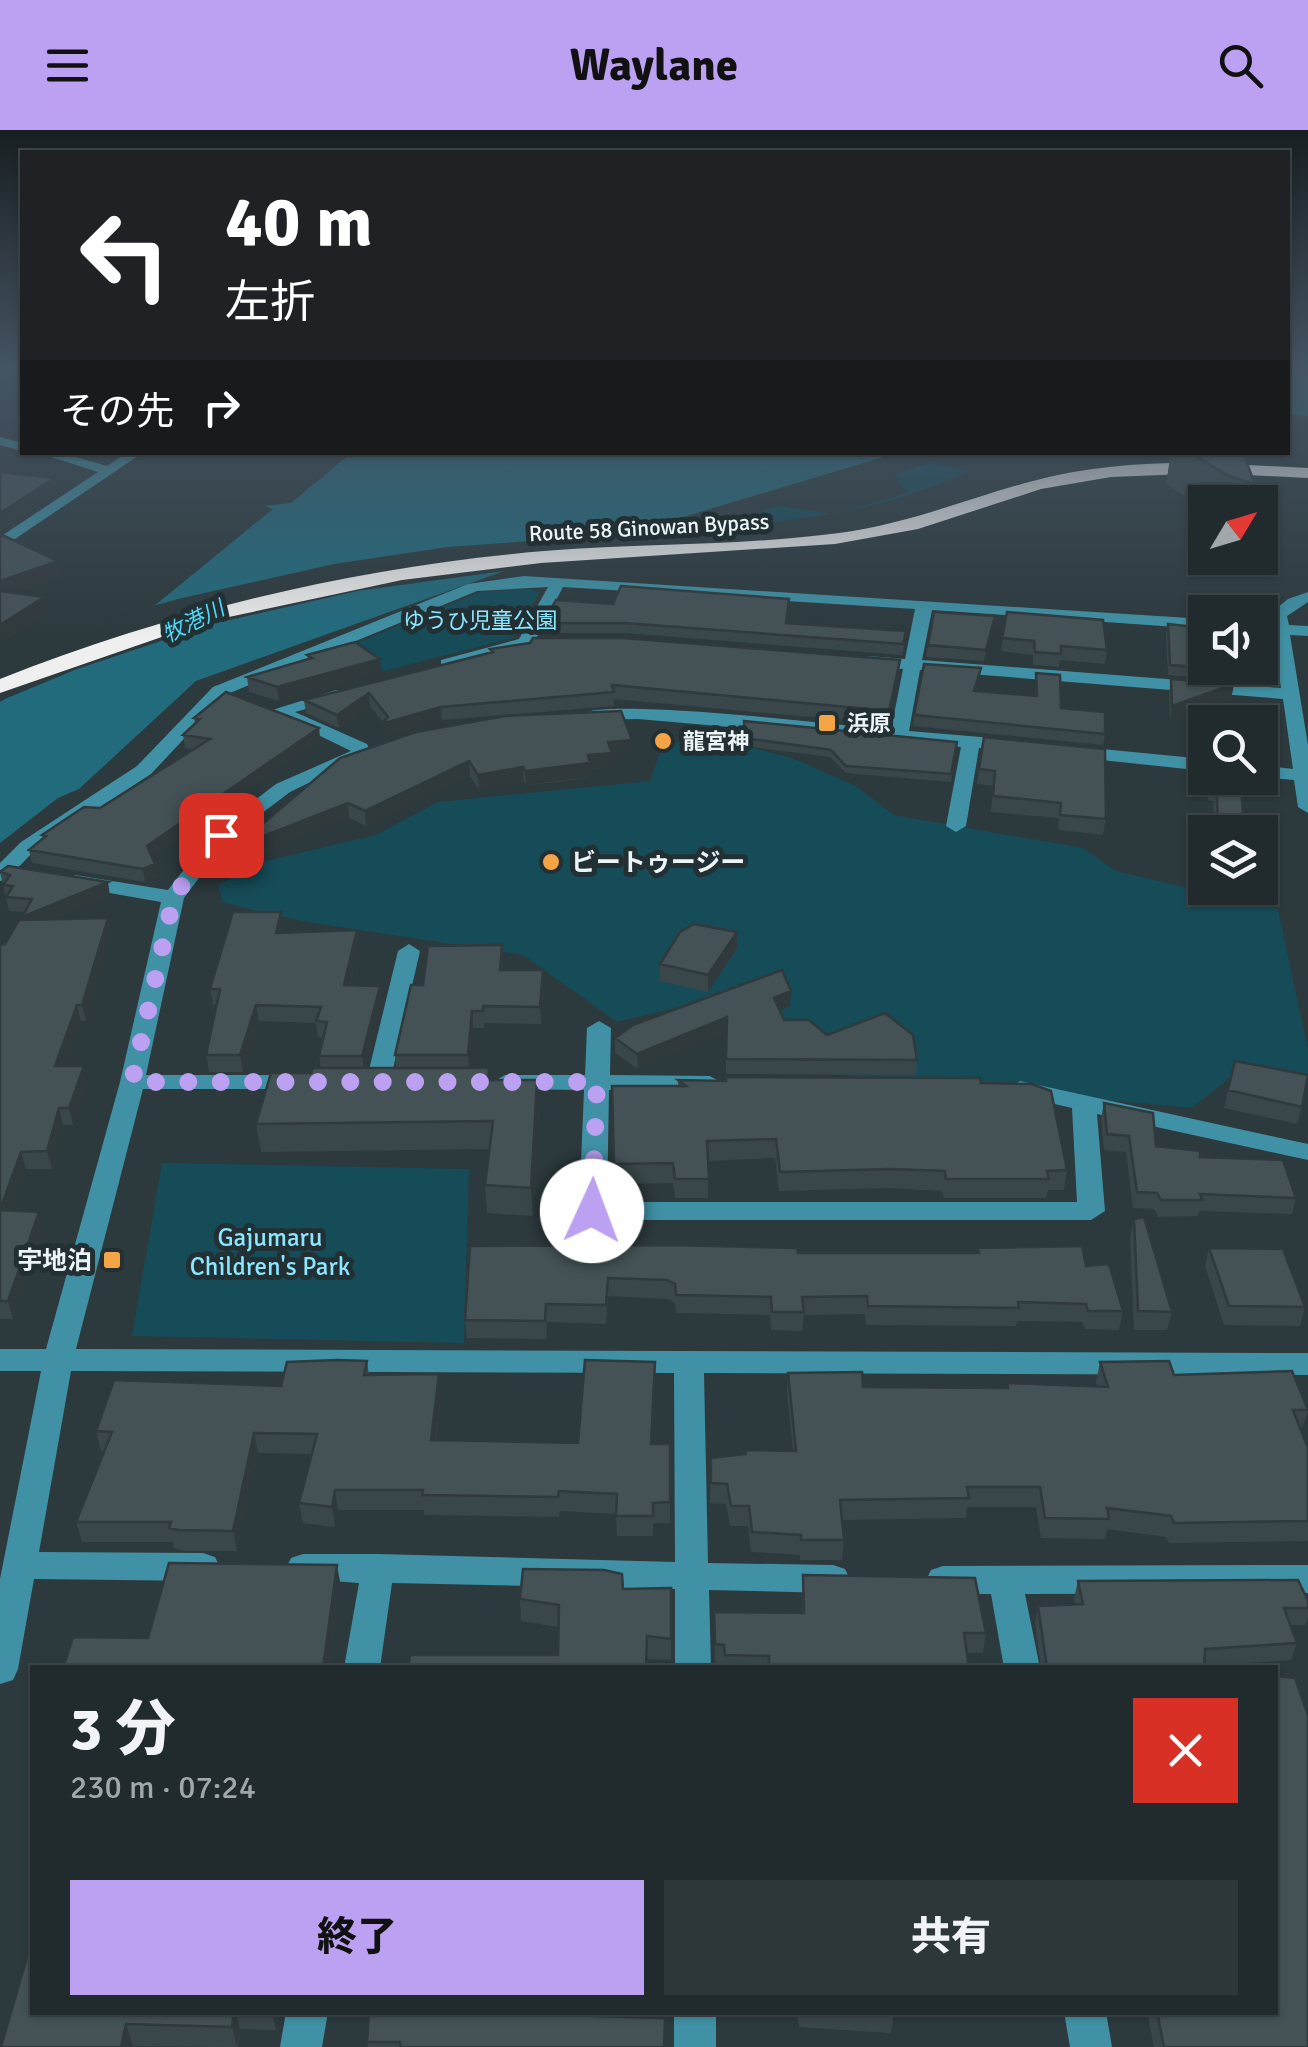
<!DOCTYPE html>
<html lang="ja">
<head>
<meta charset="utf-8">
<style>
  :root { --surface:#212b2e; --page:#2d373a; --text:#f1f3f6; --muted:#a2a7aa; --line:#3e474a; --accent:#bca0f2 }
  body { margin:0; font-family:Signika,"Noto Sans JP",sans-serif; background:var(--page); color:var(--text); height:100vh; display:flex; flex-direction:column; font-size:38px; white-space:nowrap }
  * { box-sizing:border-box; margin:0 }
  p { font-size:32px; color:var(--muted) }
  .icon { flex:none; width:55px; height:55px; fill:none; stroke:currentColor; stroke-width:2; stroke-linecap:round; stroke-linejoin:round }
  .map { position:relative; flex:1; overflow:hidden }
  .drawer { position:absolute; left:30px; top:1535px; width:1248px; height:350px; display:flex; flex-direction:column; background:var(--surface); border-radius:0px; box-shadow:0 2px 8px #0004,0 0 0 2px var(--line) }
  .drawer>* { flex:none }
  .guide { position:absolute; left:20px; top:20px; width:1270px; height:305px; border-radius:0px; box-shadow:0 2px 8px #0004,0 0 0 2px var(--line); background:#202124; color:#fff; overflow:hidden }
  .needle { width:65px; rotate:52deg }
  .tools { position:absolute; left:1188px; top:355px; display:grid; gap:20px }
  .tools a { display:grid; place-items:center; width:90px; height:90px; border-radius:0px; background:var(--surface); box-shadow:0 2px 8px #0004,0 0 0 2px var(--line); font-size:50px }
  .pin { position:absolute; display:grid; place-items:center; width:85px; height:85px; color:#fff; margin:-42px; border-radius:20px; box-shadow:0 5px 15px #0006 }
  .me { position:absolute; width:110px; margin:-55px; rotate:2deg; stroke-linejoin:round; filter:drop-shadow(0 0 8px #0008) }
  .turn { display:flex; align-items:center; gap:35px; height:210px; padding:0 40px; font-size:45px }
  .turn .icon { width:130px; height:130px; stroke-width:2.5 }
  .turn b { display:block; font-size:70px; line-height:85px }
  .then { display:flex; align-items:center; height:95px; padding:0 40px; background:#0003; gap:20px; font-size:38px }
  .round { display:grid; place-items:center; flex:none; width:105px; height:105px; border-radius:0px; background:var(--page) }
  .head { display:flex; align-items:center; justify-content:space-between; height:170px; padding:0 40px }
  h1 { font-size:60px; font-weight:800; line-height:75px }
  .button { display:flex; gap:20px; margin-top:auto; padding:20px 40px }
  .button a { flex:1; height:115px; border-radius:0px; background:var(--accent); color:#111; font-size:40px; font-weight:800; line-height:115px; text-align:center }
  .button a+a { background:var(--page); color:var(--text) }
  header { display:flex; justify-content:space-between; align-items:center; height:130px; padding:0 40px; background:var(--accent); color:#111; font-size:45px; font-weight:800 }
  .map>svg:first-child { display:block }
  .green { fill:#164b58 }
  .water { fill:#226b7d }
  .pier { fill:#2c393d }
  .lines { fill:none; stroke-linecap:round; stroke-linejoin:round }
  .minor { fill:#4091a5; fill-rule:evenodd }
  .highway { fill:#efefef; fill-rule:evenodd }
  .wall { fill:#3a474a }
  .shaded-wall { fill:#30393c }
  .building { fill:#445256; stroke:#30393c; stroke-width:2.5 }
  .route { stroke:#bca0f2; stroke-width:18; stroke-dasharray:0 32.4 }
  .poi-dot { fill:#f4a444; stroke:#222f33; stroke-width:4 }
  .labels { text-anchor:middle; stroke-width:10; stroke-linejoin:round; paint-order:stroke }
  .far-street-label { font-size:22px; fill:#ebf4f6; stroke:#222f33 }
  .far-park-label { font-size:22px; fill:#8be6ff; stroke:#222f33 }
  .far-water-label { font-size:22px; font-style:italic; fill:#50d9fa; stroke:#222f33 }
  .far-poi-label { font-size:22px; font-weight:bold; fill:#ebf4f6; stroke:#222f33; text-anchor:start }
  .poi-label { font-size:25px; font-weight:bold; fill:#ebf4f6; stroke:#222f33; text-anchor:start }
  .park-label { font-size:25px; fill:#8be6ff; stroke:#222f33 }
</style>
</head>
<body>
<header><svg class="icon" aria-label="menu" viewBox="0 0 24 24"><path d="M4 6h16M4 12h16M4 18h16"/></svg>Waylane<svg class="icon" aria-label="search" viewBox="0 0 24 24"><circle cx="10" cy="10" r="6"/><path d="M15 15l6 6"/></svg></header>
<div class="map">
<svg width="1308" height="1917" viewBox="0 0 1308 1917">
  <rect width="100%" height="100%" fill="#2c393d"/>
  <path class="green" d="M929,333l40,8c-82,39 -165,50 -255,55l64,-20 56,8 73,-21 -13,-19z
    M532,459l7,4 -26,45 -132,34 -36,-24 135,-56z
    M719,609l73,19 64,28 38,29 189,33 33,23 162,38 30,141v33l-75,-8 -41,33 -383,-36 -50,-84 -142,34 -94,-67 -216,-33 -84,-19 -5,-18 47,-24 111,-26 62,-33 212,-21 13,-38z
    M162,1033l307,6 -5,174 -332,-7z"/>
  <path class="water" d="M1288,240h20v46l-20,-1z
    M351,323h546l-384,115 -317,113 -117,108 -21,9 -58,45v-141l129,-84 19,-7 125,-102 -8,-3 26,-3z"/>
  <path class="pier" d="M637,403l1,4 -37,10 -25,1 1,6 -44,13 -176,24 -145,33 -135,45 -77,32v-5l126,-83 56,-15 152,-34 114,-17z"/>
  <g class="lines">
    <path class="minor" d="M0,307l22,6v8l-22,-6z
      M35,322h23l49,14 21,-14h16l-144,97v-12l98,-65z
      M524,446l681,43v10l-273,-19 -10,50 359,28 -8,-54 -13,-1v-10l12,1 1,-13 15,-12 20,-7v10l-21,14 2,9 19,1v10l-18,-1 18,110v68l-10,-6 -4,-27 -34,-3v-12l33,4 -10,-70 -363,-29 -11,61 108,9 9,6 -9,6 -38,-4 -13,78 -10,6 -10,-6 15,-79 -323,-28 -50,1 -9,-5c23,-19 266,11 312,15l12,-61 -35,-3 -9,-5 9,-5 37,3 10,-50 -352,-22 -26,50 33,1v8l-43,1 -86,21v-8l78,-21 29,-52 -71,4 -252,104 -74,79 -116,76 -28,29 -7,2v-18l21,-21 116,-76 76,-79 255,-103z
      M336,560l6,1v8l-47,13 72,32 4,9 -81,39 -62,47 -44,59 -38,177h154l12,7 -12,7h-157l-67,260 1232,4v22l-604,-2 4,190 125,2 12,4 5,10 -5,10 -12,4 -124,-3 2,78h-36v-79l-283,-6 -12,85h-36l15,-85 -68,-5 -5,-10 5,-10 12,-4h75l297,8 -1,-189 -603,-2 -32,181 164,1 12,4 5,10 -5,10 -12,4 -169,-2 -16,90 -5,11 -13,4v-105l41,-208h-41v-22h46l74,-267 41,-180 -86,-15 -11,-6 11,-6 93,15 46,-59 62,-47 75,-33 -82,-40z
      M1071,616l134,13v12l-141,-15v-8z
      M409,814l11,7 -30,131 -12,7 -12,-7 32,-131z
      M599,891l12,7 -1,47 100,1 12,7 -12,7h-101l-2,112h470l-5,-94 -61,-14 -4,-5 13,-8 288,63v16l-211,-46 8,97 -14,9h-498l-14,-9 5,-121 -79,-1 -12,-7 12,-7h80l2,-47z
      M1308,1435v28l-283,1 15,74h-36l-13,-74h-48l-12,-4 -5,-10 5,-10 12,-4z
      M286,1882h42l-6,35h-42z
      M674,1882h42v35h-42z
      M1064,1882h42l6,35h-42z"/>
    <path class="highway" d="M1209,333l99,5v10l-99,-5 -98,4 -70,12 -123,40 -83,15 -294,19 -139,17 -197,42 -205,71v-14c174,-69 357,-112 544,-128 98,-8 197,-5 295,-18 68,-9 124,-33 190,-51 58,-16 119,-20 180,-19z"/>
  </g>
  <path class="wall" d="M1171,322l72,1 12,31 -4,18h-46v7l-39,-25z
    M613,474l176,6 -2,13 118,19 -3,13 -278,-22h-81v-10z
    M1007,482l100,38 -2,14 -45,-4 -1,7 -26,-2v-10l-32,-4z
    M995,486l-1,11 -10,34 -58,-4 2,-12z
    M1168,494l107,49 -3,11 -104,-9 -2,-41z
    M490,519l410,11 -12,64 -274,-25v7l-172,14 -60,17 1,-15 -13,-16 -31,22 -33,-15 -2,-13 187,-47z
    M307,525l75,18 -103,28 -30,-9 -2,-15 61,-18z
    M981,538l-5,23 59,5 1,-23 25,35 44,26 -2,11 -190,-19 1,-11z
    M1171,549l63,5 -3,15 -61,22 -1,-27z
    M194,588l125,10 1,13 -168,116 6,20 -13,5 -113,-19 -3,-13 14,-11 -1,-4 58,-27 93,-59 -8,-1 -2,-13 12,-12z
    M744,599l213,13 -6,40 -105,-9 -16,-16 -85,-11z
    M984,607l122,82 -3,16 -45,-5 1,-12 -68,-6 2,-26 -16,-2z
    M632,624l-20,2v11l-22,2v8l-32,5 -32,3 -2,-3 -45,8 -9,-14 -104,50 -17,-8 -99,39 -2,-4 -2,-15 94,-80z
    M1207,648h41l-3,16h-3l2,38h-29l-2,-31 -5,-1z
    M0,742l110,24 -56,23 54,-1 3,16 -25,87h-5l-16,45 23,17 -15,42h-10l-11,44h-26l-15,42 33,19 -31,89h-13v-374l5,-1 18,-24 1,-8 -15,-1z
    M281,782l3,15 -2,6 75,-3 1,16 -8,39 32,17 -17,66h31l-1,-13 28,-70 79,-40v25l42,17 -3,37 -57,-1v5h-11l-4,40 21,12h47l2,27 -6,109 -46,-3 -2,-28 5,-36 -229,3 -5,-28 55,-51 10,-5 -2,-12 5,-18 -6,-1 -2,-14 -57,-2 -16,51h-34l-3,-17 11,-50h-4l-3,-16z
    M737,802v16l-29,44 -48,-11v-17z
    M790,876l-11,4 5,10 43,15 90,25 -1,15 -190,-1v-42l-88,37 -23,-16v-15z
    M1235,931l67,46 -5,17 -73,-16z
    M678,950l303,3 86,87 -3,20h-16l-2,8h-102l-2,-7 -53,-3 -110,3 -4,-33 -67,3v37h-33l-2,-15 -59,1 -2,-98h66z
    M1104,973l52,43 44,11 96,41 -4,16 -93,-3 -1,5 -40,1 -4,-8 -21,-1 -7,-56 -22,-2 -3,-31z
    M1134,1089l38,93 -5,18h-33l-4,-93z
    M470,1116l328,7h178l1,-5 109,18 37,45 -4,19 -34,-1 -3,-7 -65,-1 -1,5 -150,-1 -1,-11 -61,1 -2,16 -31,-1 -1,-15 -94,-2 -1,-10 -8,-4 -59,-3 -2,28 -59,-2 -1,17 -79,-1 -2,-18z
    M1209,1118l96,59 -5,19 -76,-1 -19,-59z
    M367,1231l2,14 70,-1 2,20 -5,46 142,3 77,-61 -3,62h18v79h-17v13h-36l-1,-22 -56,-3 -1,6 -135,-2v-5h-86l-3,17 -32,-4 -4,-20 13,-49 -54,-1 -21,98h-53l-10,-3 -1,-6h-91l-6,-20 28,-71h-3l-5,-20 185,-45z
    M1100,1232l74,13 134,35 -7,21 7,17v93l-139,2 -3,-6 -59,-8 -2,10 -64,-1 -5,-31h-69l-1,11 -124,2 2,20 -2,20h-42v-5l-49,-3 -3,-26h-18l-4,-22 -16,-1 1,-45 82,-7 -6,-58 1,-20 75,14 143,1 1,-5 90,3 -1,-4z
    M803,1445l183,58 -3,20h-16l2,15h-246v-3l-8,-1 -1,-52 88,1z
    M1078,1451l230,20v16l-3,8h-15l7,18 -6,17 -87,6v2h-163l-6,-45 3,-17 37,-2 -1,-6z
    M671,1458v72l-113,-5v-28l-37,-6 -1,-22 103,-10z
    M32,1882h247l-3,18 -36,-1 -2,18 -105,-1z
    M797,1882h97l-3,21 -92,-6z
    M1147,1882h128l33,35h-154z
    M598,1886l66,31h-296l-1,-5z"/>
  <path class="shaded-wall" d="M55,348l3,16 -58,38v-19z
    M58,431l4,17 -62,22v-19z
    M44,467l3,18 -47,30v-20z
    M995,486l-1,11 -10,34 2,-11z
    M380,529l2,14 -103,28 -2,-14z
    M900,530l-2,12 -10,52 1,-13z
    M1234,554l-3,15 -61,22 2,-15z
    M369,563l1,13 -31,22 -2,-13z
    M441,577l1,13 -60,17 -1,-13z
    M319,598l1,13 -170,118 -3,-13z
    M632,610v14l-20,2v11l-22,2v8l-64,8 -1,-14 63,-16 20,-13z
    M469,631l1,15 -104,50 -1,-15z
    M523,637l1,15 -45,8 -1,-15z
    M348,673l1,15 -99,39 -2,-15z
    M155,734l3,13 -13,5 -2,-13z
    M108,752l2,14 -85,35 -3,-14z
    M281,782l3,15 -6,22 -2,-16z
    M108,788l3,16 -25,87 -4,-16z
    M357,800l1,16 -12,55 -2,-16z
    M737,802v16l-29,44v-17z
    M543,840l1,17 -3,37 -1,-17z
    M380,856l2,16 -18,70 -2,-16z
    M791,861l-1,15 -17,7 1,-15z
    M77,875l4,16 -22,62 -4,-17z
    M256,875l3,16 -16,51 -3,-17z
    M472,881l1,17 -4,45 -1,-18z
    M727,887l-1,15 -88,37 -1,-15z
    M84,936l4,17 -15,42 -4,-17z
    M537,950l2,27 -6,109 -2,-28z
    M59,978l4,17 -11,44 -5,-18z
    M21,1022l5,17 -21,59 -5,-18z
    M39,1082l5,18 -31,89 -5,-18z
    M439,1244l2,20 -8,66 -2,-20z
    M254,1303l4,20 -21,98 -4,-20z
    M335,1360l3,20 -3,17 -3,-20z
    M337,1435l4,22 -11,81h-7z
    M234,1882h2l4,17 -3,18 -5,-20z
    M272,1882h7l-3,18z
    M126,1894l7,22v1h-12z"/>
  <path class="building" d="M1189,322l54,1 12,31 -26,-8z
    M0,342l55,6 -55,35z
    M0,404l58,27 -58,20z
    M621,456l168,13 -3,24 120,8 -3,13 -279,-21h-81l13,-23 57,4z
    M0,461l44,6 -44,28z
    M934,482l61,4 -9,34 -58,-5z
    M1007,482l96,8 4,30 -46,-4v8l-26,-2 -1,-11 -32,-3z
    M1168,494l37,4v40h55v-34l12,1 3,38 -105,-8z
    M533,508h91l276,22 -11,51 -277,-26 2,7 -173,15 -60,17 7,-7 -19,-24 -32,22 -33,-15 189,-48 -3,-3 40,-6z
    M355,512l25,17 -103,28 -30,-10 65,-19 -5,-3z
    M924,534l57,4 -7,23 63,5 -1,-23 24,2 1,33 44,4v22l-191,-19z
    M1171,549l63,5 -62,22z
    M226,562l93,36 -172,118 8,18 -12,5 -114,-19 17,-14 -4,-1 42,-28 16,1 110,-69 -27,-4 17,-16 -6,-1z
    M621,581l11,29 -24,2 4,11 -24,2 2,8 -65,8 -2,-4 -45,8 -9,-14 -104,50 -17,-8 -100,39 -2,-4 94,-80 76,-26 89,-16z
    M1208,582l29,3 1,7h-30z
    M744,591l213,21 -6,32 -105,-8 -15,-16 -86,-12z
    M984,607l121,12 1,70 -46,-4 1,-12 -68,-7 2,-25 -16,-2z
    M1210,648h38v3l-7,-1 3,52h-25l-3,-45 -6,-1z
    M8,736l100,16 -86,35 10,-18 -26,-2 7,-11 -10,-1 7,-10 -10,-3z
    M233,782h48l-5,21 81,-3 -13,55 36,1 -18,70h-43l8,-34 -11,-1 5,-14 -65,-2 -16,50h-34l14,-66h-10z
    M108,788l-26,87h-5l-22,61h29l-15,42h-10l-12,43 -26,1 -21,58v-265l5,-1 14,-24z
    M694,794l43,8 -29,43 -48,-11 20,-32z
    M502,815l-2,25h43l-3,37 -57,-1v5h-11l-4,44h-73l16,-70h12l5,-39z
    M782,840l9,21 -17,7 10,22h25l18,15 58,-22 28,22 4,25 -191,-1 1,-42 -90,37 -22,-16 18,-13z
    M1235,931l73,14 -6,32 -74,-17z
    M313,938h176l-1,12h49l-6,108 -46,-3 8,-64 -237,3 15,-51h40z
    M726,947l254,1 1,5 51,1 19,7 16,79 -20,1 2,8h-103l-1,-8 -54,-2 -111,3 -4,-33 -69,2 2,38h-34l-2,-16 -59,1 -2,-78h74l-8,-6 48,1z
    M1104,973l49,10 3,33 44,5v6l83,3 13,38 -96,-4 2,6h-41l-4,-7 -20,-1 -8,-56 -22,-2z
    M0,1080l39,2 -31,89h-8z
    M1144,1087l28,95 -34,-1 -4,-92z
    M675,1115l122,3 1,5h181l-2,-5 105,-2 4,20 23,-2 14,47h-35l-2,-7 -68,-2 1,6 -151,-2 -1,-10 -65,1 2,15h-32l-1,-15 -95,-2 -1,-11 -8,-4 -59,-2 -2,27 -60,-1 -1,17 -80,-1 5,-74z
    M1209,1118l74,1 22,58 -76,-1z
    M337,1230l30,1 -3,14 75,-1 -8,66 147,3 7,-83 70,2 -4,82h19v58l-17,1v13h-37l1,-22 -58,-3 -1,6 -136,-2 1,-5h-88l-3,17 -33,-4 18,-69 -63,-1 -21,98 -54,-1 -10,-2 2,-6h-95l36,-90 -16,-1 18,-51 167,6 6,-24z
    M1169,1231l5,14 118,-4 16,39h-15l15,38v73l-134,2 -3,-7 -64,-8 2,11 -64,-1 -5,-31h-73l2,11 -129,2 4,40h-43v-5l-49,-3 -3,-26h-18l-4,-22 -16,-1v-25l35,-4 -1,-4 51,1 -8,-78 74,-1 1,15 145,1 -1,-5 101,4 -8,-25z
    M169,1433l168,2 -14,103h-260l10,-31 75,1z
    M523,1439l81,1 18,4 1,15 48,-1v51l-24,-3 -1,32h-238l2,-13h148l1,-50 -39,-6z
    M803,1445l172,3 11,55h-22l5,35h-200v-12l-44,-1 -1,-10 -9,-1 -1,-32 90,1z
    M1298,1450l10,21v7h-24l13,35 -92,6 -1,19h-157l-9,-62 45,-2 -5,-23z
    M1275,1546l20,2 13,37v332h-144l-7,-35h118z
    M32,1810v72h202l-2,15 -106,-3 -5,23h-120z
    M369,1882h226v4l70,2 -1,29h-264v-5h-33z"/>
  <linearGradient id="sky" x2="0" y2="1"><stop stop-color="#181f22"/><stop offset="0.47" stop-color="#455462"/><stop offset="1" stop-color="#455462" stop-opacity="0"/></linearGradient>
  <rect width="1308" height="508" fill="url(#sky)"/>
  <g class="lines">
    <path class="route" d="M221,705l-47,61 -42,186h465l-5,129"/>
  </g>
  <g class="poi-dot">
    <rect x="817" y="583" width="20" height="20" rx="5"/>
    <circle cx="663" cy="611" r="10"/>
    <circle cx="551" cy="732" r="10"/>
    <rect x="102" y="1120" width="20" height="20" rx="5"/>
  </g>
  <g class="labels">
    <g class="far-street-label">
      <text transform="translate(649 397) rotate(-3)" y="8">Route 58 Ginowan Bypass</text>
    </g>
    <g class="far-park-label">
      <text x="480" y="498">ゆうひ児童公園</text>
    </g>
    <g class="far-water-label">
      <text transform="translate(193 491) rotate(-27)" y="8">牧港川</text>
    </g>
    <g class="far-poi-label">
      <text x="847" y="601">浜原</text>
      <text x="683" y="619">龍宮神</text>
    </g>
    <g class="poi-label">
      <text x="571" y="741">ビートゥージー</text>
      <text x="92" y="1139" text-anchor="end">宇地泊</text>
    </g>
    <g class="park-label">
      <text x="270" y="1116">Gajumaru<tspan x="270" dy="29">Children's Park</tspan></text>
    </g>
  </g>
</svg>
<div class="tools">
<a><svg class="needle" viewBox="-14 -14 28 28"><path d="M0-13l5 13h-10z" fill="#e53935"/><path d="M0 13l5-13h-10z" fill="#a2a7aa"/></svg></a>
<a><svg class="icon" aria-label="sound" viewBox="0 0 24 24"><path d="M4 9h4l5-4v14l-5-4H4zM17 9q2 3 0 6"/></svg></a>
<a><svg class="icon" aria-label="search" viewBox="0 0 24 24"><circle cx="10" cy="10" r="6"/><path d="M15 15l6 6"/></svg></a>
<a><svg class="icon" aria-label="layers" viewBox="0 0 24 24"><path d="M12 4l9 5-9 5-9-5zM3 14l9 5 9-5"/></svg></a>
</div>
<div class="pin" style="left:221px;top:705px;background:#d93025"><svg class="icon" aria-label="arrive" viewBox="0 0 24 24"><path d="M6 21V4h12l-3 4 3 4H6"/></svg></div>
<svg class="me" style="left:592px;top:1081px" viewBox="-20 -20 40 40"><circle r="19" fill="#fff"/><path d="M0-13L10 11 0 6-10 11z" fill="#bca0f2"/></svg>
<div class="guide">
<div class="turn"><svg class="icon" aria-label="left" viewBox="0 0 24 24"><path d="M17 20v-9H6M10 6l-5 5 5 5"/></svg><div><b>40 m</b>左折</div></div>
<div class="then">その先<svg class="icon" aria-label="right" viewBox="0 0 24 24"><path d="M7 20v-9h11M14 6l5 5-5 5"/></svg></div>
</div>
<section class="drawer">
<div class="head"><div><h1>3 分</h1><p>230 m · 07:24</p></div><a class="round" style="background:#d93025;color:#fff"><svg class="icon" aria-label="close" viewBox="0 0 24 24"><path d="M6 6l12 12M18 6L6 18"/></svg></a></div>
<div class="button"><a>終了</a><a>共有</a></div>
</section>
</div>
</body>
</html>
